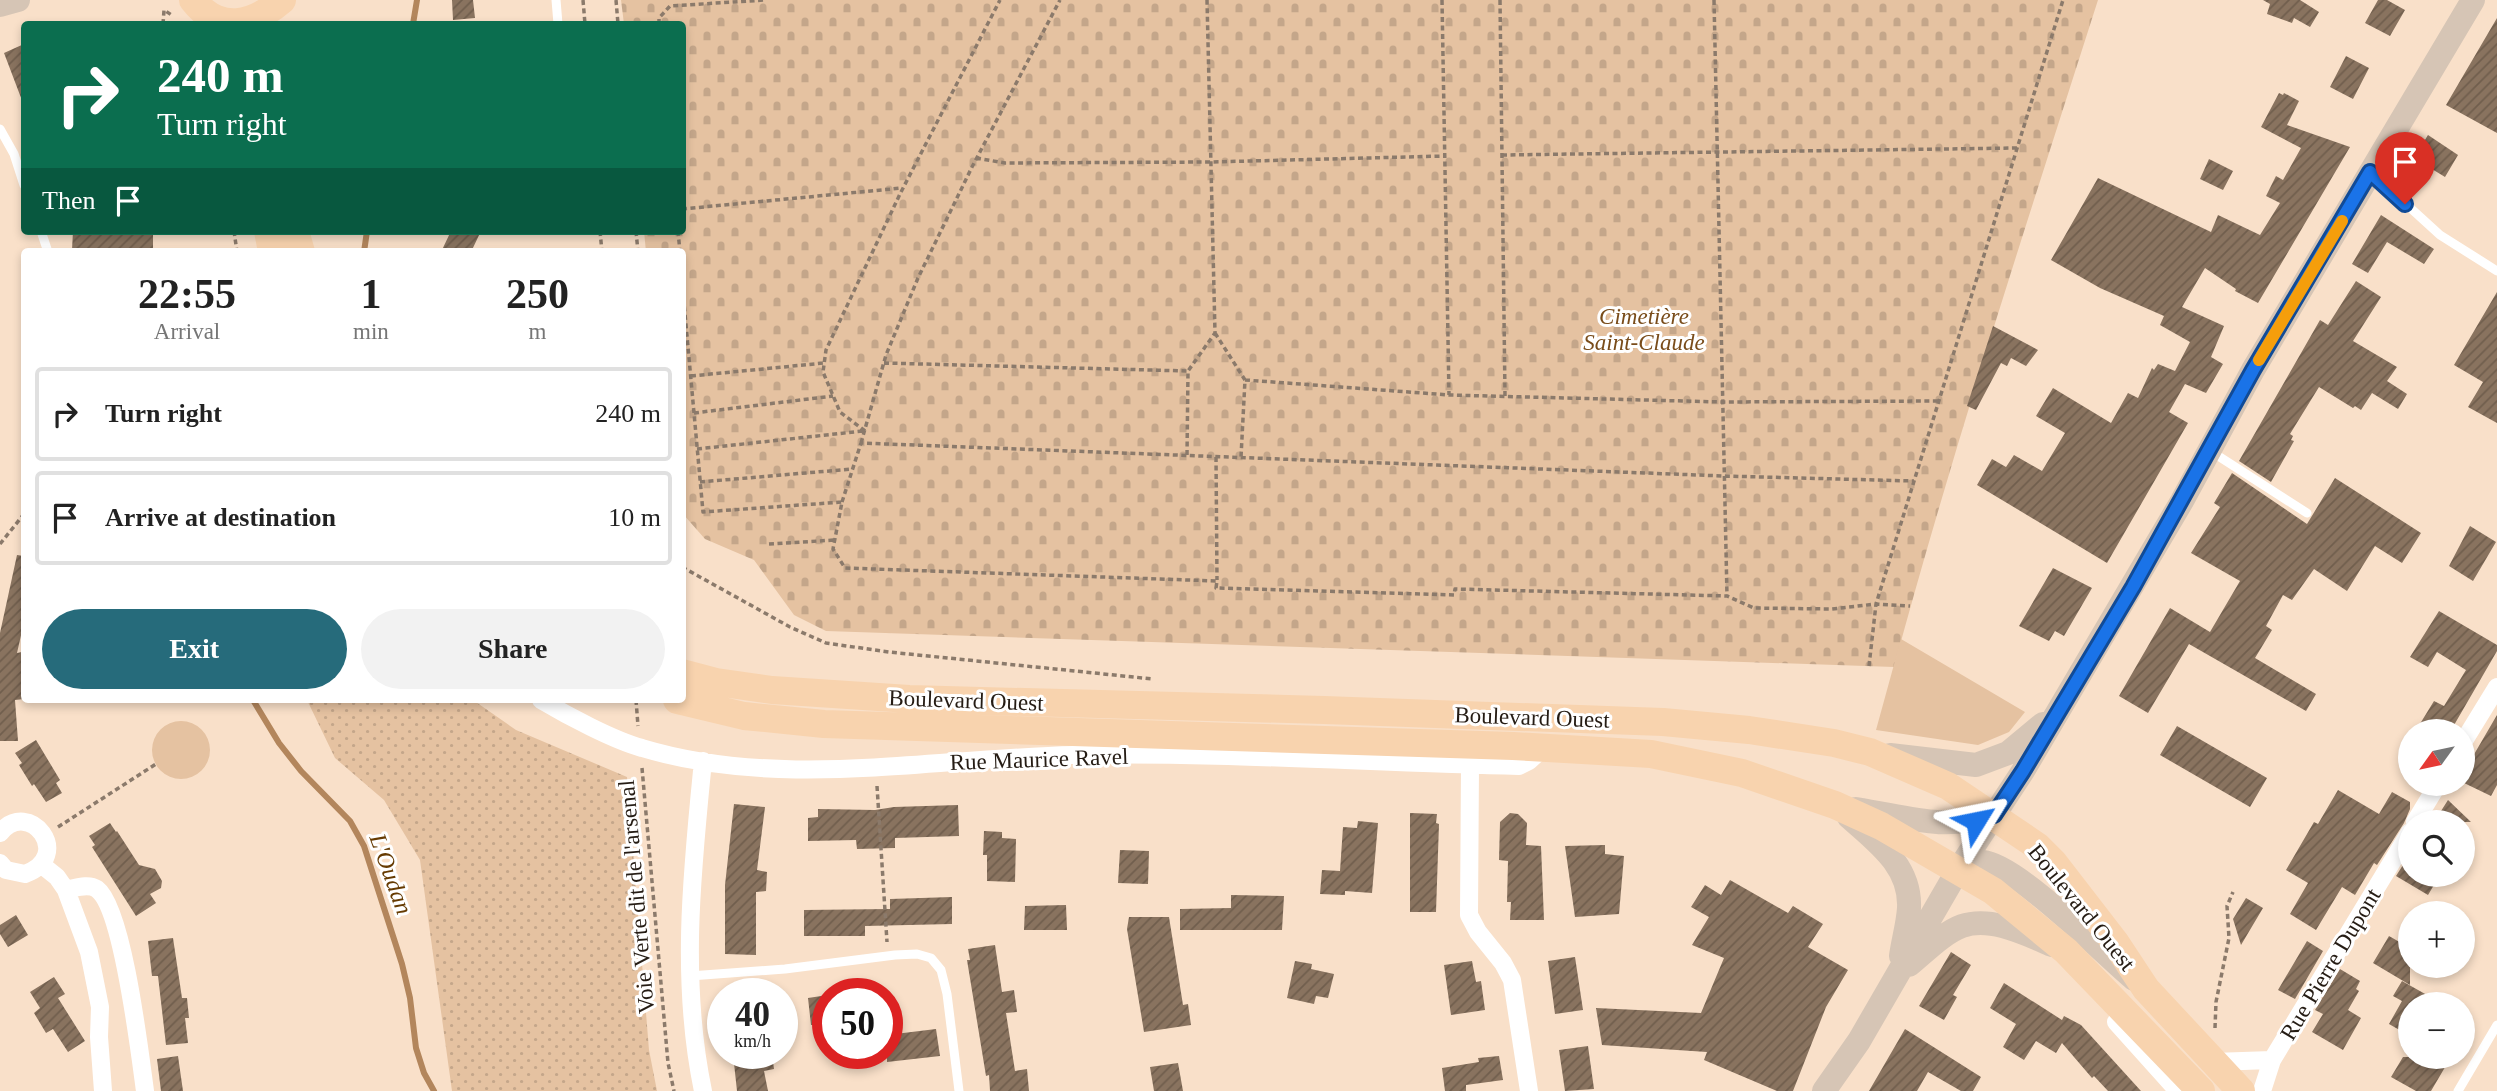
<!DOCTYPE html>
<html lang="en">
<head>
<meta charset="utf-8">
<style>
  :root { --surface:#fff; --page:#f2f2f2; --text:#222; --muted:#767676; --line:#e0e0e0; --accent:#266b7b }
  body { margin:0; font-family:Georgia,serif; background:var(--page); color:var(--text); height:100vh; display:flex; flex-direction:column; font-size:26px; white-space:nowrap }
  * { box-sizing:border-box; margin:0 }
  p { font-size:23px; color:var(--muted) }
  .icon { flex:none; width:38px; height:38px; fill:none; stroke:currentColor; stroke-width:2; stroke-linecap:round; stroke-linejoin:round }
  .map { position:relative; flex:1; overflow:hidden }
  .panel { position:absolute; left:21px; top:248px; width:665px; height:455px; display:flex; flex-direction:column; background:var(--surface); border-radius:7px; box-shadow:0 4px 10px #0003 }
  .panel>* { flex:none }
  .guide { position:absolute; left:21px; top:21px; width:665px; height:214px; border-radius:7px; box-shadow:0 4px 10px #0003; background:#0b6e4f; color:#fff; overflow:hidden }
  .needle { width:46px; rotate:237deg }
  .buttons { position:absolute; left:2398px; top:719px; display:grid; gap:14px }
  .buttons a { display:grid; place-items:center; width:77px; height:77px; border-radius:50%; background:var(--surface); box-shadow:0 4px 10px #0003; font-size:35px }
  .speed { position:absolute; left:707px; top:978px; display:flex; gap:14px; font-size:35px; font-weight:700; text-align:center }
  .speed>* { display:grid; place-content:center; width:91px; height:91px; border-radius:50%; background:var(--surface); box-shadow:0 4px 10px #0003; line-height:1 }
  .speed small { font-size:18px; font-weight:400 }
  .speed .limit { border:10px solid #d22; background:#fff; color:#111 }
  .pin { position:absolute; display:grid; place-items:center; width:60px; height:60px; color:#fff; margin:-72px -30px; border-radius:50% 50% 50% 0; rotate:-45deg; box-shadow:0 0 7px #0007 }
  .pin .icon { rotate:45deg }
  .me { position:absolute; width:77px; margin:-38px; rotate:55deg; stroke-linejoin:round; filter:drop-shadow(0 0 5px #0008) }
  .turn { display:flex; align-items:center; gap:24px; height:147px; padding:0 21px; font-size:32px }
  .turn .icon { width:91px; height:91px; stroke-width:2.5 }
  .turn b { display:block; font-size:49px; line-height:60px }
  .then { display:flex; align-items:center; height:66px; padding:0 21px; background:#0003; gap:14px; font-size:26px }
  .eta { display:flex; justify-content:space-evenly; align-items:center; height:119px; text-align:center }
  .eta b { font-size:42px; font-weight:800; line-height:49px }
  .cta { display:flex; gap:14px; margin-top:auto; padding:14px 21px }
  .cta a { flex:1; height:80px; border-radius:42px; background:var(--accent); color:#fff; font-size:28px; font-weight:800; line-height:80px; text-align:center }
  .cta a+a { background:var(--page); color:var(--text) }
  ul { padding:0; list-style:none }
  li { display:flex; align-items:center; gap:21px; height:94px; margin:0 14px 10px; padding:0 7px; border:4px solid var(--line); border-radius:7px }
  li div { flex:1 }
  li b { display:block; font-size:26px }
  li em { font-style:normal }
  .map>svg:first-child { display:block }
  .grass { fill:url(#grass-dots) }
  .cemetery { fill:url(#cemetery-stones) }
  .park { fill:#e5c2a1 }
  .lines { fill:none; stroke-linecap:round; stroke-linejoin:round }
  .stream { stroke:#b3865c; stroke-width:6 }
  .building { fill:url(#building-hatch) }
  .path { stroke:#8b7a6b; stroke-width:3.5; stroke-dasharray:5 3.5; stroke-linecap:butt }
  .lane { stroke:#fff; stroke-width:9 }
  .street { stroke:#fff; stroke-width:18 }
  .secondary { stroke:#d6c5b5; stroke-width:24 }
  .primary { stroke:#f8d3ae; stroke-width:28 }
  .route-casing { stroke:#114b97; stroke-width:18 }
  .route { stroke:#1a73e8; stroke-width:12 }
  .slow { stroke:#f59e0b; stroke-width:12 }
  .labels { text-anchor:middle; stroke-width:6; stroke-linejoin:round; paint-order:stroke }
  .park-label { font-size:23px; font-style:italic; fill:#794c1a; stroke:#fff }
  .street-label { font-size:23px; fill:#251c14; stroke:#fff }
  .water-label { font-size:24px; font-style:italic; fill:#663b02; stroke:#fff }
</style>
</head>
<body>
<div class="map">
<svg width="2497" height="1091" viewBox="0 0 2497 1091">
  <defs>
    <pattern id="grass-dots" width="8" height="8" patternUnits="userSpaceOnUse" patternTransform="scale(1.75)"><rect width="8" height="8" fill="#e5c2a1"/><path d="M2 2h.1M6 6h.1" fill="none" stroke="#c4a68a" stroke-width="1.8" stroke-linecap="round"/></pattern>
    <pattern id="cemetery-stones" width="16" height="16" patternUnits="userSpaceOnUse" patternTransform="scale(1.75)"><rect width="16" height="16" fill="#e5c2a1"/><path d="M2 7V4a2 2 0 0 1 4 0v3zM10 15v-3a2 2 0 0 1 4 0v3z" fill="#c4a68a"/></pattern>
    <pattern id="building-hatch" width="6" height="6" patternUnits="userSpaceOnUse" patternTransform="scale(1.75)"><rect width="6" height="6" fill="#89735f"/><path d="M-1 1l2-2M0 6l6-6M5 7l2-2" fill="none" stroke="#705e4d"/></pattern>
  </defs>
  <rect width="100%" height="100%" fill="#f9e0c9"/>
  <path class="grass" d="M307,700h166l43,30 111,47 22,273 8,41h-205l-32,-231 -36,-60 -49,-42z"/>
  <path class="cemetery" d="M621,0h1477c-71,222 -143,442 -204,667l-1068,-36 -32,-16 -40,-55 -49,-21 -22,-25 -1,-262h-36l-2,-21h38v-207h-58z"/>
  <path class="park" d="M1901,639l124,73 -16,20 -31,13 -102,-15z
    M152 750a29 29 0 1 1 58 0a29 29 0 1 1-58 0Z"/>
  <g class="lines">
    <path class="stream" d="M413,24l4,-24
      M364,252l3,-21
      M253,700l26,43 22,28 49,50 14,25 38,118 8,34 6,50 8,25 10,18"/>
  </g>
  <path class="building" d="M452,0h21l2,18 -22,2z
    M2263,0h37l19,12 -9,15 -16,-9 -2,5 -25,-9 3,-10z
    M2378,0h9l18,10 -15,26 -25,-13z
    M2497,18v115l-51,-28z
    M24,44v59h-1l-19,-50z
    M2346,56l23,12 -16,31 -23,-12z
    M2279,93l4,2 1,-2 15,8 -12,24 63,22 -92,156 -23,-12 1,-2 -31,-21 -23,39 42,19 -13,31 12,7 -17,29 -21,-9 -16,28 19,11 -81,140 -130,-78 15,-26 14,8 8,-12 28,16 23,-38 -29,-17 17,-28 58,35 17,-30 10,5 14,-30 2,2 4,-6 17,7 15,-29 -30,-17 4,-9 -64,-28 -49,-28 47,-82 113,54 7,-17 42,20 20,-32 -14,-7 10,-20 7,4 18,-32 -40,-21z
    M2428,135l30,20 -13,22 -31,-19z
    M2209,159l24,12 -10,19 -23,-11z
    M2381,215l53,34 -10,15 -37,-22 -19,31 -16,-9z
    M73,231h80v21h-73v-2h-8z
    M451,231h30l-10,21h-30z
    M2356,281l25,16 -28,44 44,26 -10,14 20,13 -9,15 -26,-16 -11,17 -6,-4 -2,2 -34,-21 -29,47 3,2 -2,4 3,1 -23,41 -32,-21 81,-141 8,5z
    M2497,292v131l-29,-16 15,-25 -29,-17z
    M1993,326l45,24 -12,16 -15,-8 -4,8 -6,-3 -25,47 -9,-4z
    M2232,473l75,51 28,-46 86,55 -19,30 -27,-17 -28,45 -33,-22 -22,31 -9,-5 -17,31 6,4 -17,28 61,36 -10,17 -117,-67 -41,69 -29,-17 51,-88 40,24 30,-51 -49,-28 29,-46 -6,-4z
    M2470,526l26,16 -23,39 -24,-15z
    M17,555l7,1v66l-7,31 5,-1 2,47 -9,1 3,41h-18v-108z
    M2053,568l39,20 -28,48 -9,-5 -6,10 -30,-15z
    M2439,611l58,34v6l-47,81h-35l19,-31 10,5 22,-36 -29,-18 -9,15 -18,-10z
    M2497,715v70l-6,11 -29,-14v-7z
    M2177,726l90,52 -17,29 -90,-52z
    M36,740l24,40 -4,3 6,10 -16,9 -12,-18 -2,2 -13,-21 3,-2 -7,-10z
    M2338,790l41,24 13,-22 18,10v7l-6,14 -27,42 -3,-2 -19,32 -13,-8 -26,43 -26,-16 18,-31 -22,-13 28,-48 4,2z
    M2448,800l23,22h-37z
    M734,804l31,3 -8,63 10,2 -1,19 -10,1v63l-31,-1v-69z
    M958,805l1,31 -64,2v10l-38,1 -1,-9 -48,1v-23l10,-1v-8l57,1 19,-3z
    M1410,813l27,1 -1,9 3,1 -3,88h-26z
    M1510,813l8,1 9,9 -1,22 15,1 3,74h-34l1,-18h-4l1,-41 -9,-1 1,-38z
    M1358,821l20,2 -6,70 -27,-2v4l-25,-1 2,-24 18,1 3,-44 14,1z
    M110,823l6,9 1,-1 22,34 16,4 7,12 -1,7 -11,6 6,9 -20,13 -44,-69 3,-2 -6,-9z
    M984,831l18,1v6l14,1 -1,43 -28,-1v-26h-4z
    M1605,845v9l19,2 -5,58 -44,3 -10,-71z
    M1120,850l29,1 -1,33 -30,-1z
    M2410,854v21h30l-12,20 -32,-19z
    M1730,880l58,33 5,-7 30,18 -15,23 40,23 -22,37 -33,84h-16l-73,-31 3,-8 -105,-7 -6,-37 105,5 23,-55 -32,-13 17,-28 -18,-10 14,-22 16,10z
    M1231,895l53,1 -2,34h-102v-21l51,-1z
    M952,897v27l-87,2v10h-61v-26l86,-1v-10z
    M2246,898l17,10 -22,37 -8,-26z
    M1066,905l1,25h-43l1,-24z
    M16,915l12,20 -20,12 -8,-13v-9z
    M1129,917h40l14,88 5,-1 3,21 -47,7 -17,-103z
    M2389,936l21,12v37l-37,-22z
    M173,938l9,60h5l2,20h-4l3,25 -22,2 -8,-69h-6l-4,-35z
    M2307,941l16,10 -28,48 -17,-9z
    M995,945l7,47 12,-2 3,22 -11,1 9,58 12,-2 2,22h-39l-1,-16 -3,1 -19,-116h3l-2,-11z
    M1951,952l20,13 -18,30 4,2 -13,23 -25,-14z
    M1575,957l8,53 -28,4 -7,-53z
    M1295,961l17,3 -1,5 23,5 -6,24 -12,-2 -2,8 -27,-6z
    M1472,961l4,21 5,-1 4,29 -34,5 -7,-50z
    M2340,969l20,12 -4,8 3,2 -11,19 13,8 -18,32 -31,-18 11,-18 -8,-4z
    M54,977l11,17 -7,4 27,43 -17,11 -15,-23 -7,4 -12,-20 6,-5 -10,-16z
    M2402,981l41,23h-33v32l-21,-12 13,-23 -9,-5z
    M2004,983l58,37 2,-4 17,9 60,66h-33l-14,-15 -2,2 -30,-35 -6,10 -20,-12 -12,19 -21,-13 13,-23 -26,-16z
    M828,995v28l-17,2 -3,-27z
    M936,1029l4,27 -53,6v-27z
    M1905,1029l76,48 -8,14h-12l-33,-19 -11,19h-48z
    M1588,1046l6,43 -29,2 -6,-41z
    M733,1054h39l2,15 -10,2 4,20h-31z
    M178,1056l5,35h-22l-4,-32z
    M1499,1056l4,24 -37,5v6h-21l-3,-23 37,-6 -1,-4z
    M2403,1057h48l-20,34h-15l-25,-14z
    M1178,1063l5,28h-29l-4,-24z"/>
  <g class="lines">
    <path class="path" d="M583,0l2,24
      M616,0l2,24
      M1442,0l7,395
      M1500,0l5,396
      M1714,0l13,596
      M163,24l1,-14 9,6
      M659,24v-6l11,-12 95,-6
      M1502,155l515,-7
      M976,158l29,5 206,-1 234,-6
      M682,209l220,-21
      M234,231l3,21
      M600,231l2,21
      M636,231l2,21
      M678,231l2,21
      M682,281l21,231 139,-10 -9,47 12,19 372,13 -1,7 238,7 1,-6 272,7 27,12 78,1 44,-5 34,2
      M1215,333l30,47 -4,77
      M884,363l304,8
      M691,376l133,-13
      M1245,380l204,15 274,7 216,-1
      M694,413l139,-17
      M865,431l-25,-19 -17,-40 3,-22 74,-156 100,-194
      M861,443l25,-88 32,-77 54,-111 88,-167
      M697,449l166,-18
      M1187,455l1,-84 27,-38 -8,-333
      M1216,457l1,123
      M700,482l152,-13
      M842,502l19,-59 863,33 190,5
      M0,544l24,-30
      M769,544l66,-4
      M682,567l108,60 36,16 63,9 264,27
      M1869,666l7,-62 187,-604
      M636,700l2,26
      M642,768l26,295 6,28
      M877,786l10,156
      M58,827l98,-63
      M2215,1028l1,-26 13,-64 -2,-32 6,-14"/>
    <path class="lane" d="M556,0l2,24
      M0,129l14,25 10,31
      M2372,173l68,62 57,36
      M41,231l7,21
      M2212,452l95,61
      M690,976l95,-7 110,-14 22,-1 14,4 10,12 6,24 12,97
      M2458,1091l39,-66"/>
    <path class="street" d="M541,700c27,16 72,40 101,48 140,42 289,10 432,7 149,-3 297,8 445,11l10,-5 14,-13
      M2462,744l35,-57
      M1470,765l-1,150 9,17 25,31 9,17 17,111
      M2415,822l23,-38
      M0,833c29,-36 75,23 25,41l-19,-4 -6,-7
      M42,865l15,12 9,13 23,62 11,55 -1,30 4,54
      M66,890c10,-2 22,-7 31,-1 26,19 43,166 48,202
      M2116,1022l62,69
      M2272,1060l138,-228
      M2213,1062l59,-2 -10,31
      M703,1091c-23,-110 -11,-220 0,-330"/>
    <path class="secondary" d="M0,5l18,-5
      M1890,755l86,10 32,-12 35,-29
      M1856,809c52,8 85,22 138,6
      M1849,817c28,25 62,49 60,91 -1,16 -6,33 -8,48
      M1958,870c8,-5 16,-9 25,-8 34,3 121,92 151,117
      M1909,965c16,-13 34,-32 53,-39 29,-10 64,8 90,19
      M1824,1091l35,-50 99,-171 65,-99 159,-270 71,-131 220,-370"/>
    <path class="primary" d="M193,0c27,35 61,24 89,0
      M268,231l4,21
      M295,231l6,21
      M682,673l34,9 56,8 137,9 415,11 339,12 86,8 85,13 36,9 78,34 89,60 17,17 61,79 31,47 95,102
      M677,700l67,16 80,8 689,22 138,8 91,19 93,32 46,21 112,65 73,60 135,140"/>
  </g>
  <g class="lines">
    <g class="route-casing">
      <path id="route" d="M1976,821l18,-6 29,-44 110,-184 120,-217 117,-198 35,32"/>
    </g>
    <use href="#route" class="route"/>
    <path class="slow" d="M2259,360l83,-139"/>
  </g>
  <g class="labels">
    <g class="park-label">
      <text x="1644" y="324">Cimetière<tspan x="1644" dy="26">Saint-Claude</tspan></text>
    </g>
    <g class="street-label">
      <text transform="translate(966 700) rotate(2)" y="8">Boulevard Ouest</text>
      <text transform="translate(1532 717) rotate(2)" y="8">Boulevard Ouest</text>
      <text transform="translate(1039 759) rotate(-2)" y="8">Rue Maurice Ravel</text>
      <text transform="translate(636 897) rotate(-95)" y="8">Voie Verte dit de l'arsenal</text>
      <text transform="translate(2082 907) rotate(51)" y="8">Boulevard Ouest</text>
      <text transform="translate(2330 964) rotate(-59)" y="8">Rue Pierre Dupont</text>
    </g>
    <g class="water-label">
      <text transform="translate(391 874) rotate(70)" y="8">L'Oudan</text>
    </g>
  </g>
</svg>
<div class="buttons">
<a><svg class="needle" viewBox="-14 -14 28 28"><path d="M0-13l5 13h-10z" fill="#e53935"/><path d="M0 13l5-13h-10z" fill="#767676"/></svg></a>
<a><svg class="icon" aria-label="search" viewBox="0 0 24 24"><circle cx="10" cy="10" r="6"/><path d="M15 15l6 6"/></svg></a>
<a>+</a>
<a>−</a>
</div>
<div class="speed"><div>40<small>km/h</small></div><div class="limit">50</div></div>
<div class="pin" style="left:2405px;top:204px;background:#d93025"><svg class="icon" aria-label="arrive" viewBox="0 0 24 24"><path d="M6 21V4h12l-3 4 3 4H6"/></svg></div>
<svg class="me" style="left:1976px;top:821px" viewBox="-20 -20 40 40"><path d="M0-17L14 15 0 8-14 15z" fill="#1a73e8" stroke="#fff" stroke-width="4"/></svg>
<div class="guide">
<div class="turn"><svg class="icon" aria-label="right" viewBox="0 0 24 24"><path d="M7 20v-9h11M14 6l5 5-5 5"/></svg><div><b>240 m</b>Turn right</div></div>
<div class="then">Then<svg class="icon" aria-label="arrive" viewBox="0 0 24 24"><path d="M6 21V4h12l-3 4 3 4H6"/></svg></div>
</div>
<section class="panel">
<div class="eta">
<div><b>22:55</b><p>Arrival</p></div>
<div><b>1</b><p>min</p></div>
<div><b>250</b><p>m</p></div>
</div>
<ul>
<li><svg class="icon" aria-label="right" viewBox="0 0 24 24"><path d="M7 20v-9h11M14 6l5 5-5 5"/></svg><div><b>Turn right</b></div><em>240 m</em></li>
<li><svg class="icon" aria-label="arrive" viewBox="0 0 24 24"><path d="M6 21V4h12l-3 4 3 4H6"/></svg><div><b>Arrive at destination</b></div><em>10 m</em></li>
</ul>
<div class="cta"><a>Exit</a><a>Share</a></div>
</section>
</div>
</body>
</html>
